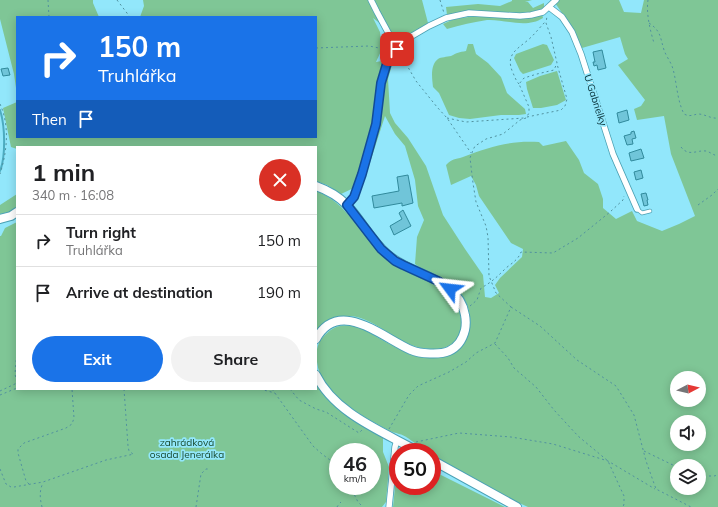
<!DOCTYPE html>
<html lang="en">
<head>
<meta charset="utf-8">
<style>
  :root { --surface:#fff; --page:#f2f2f2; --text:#202124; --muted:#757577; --line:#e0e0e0; --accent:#1a73e8 }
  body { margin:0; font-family:Mulish,sans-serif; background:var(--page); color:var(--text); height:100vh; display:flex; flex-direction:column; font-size:15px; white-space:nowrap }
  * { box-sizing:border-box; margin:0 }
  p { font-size:13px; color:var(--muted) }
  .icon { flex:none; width:22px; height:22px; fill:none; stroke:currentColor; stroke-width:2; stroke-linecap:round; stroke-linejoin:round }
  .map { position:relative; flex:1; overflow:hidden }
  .details { position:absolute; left:16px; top:146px; width:301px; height:244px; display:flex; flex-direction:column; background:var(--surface); border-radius:0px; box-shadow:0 2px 10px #0003 }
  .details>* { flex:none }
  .banner { position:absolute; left:16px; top:16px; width:301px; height:122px; border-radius:0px; box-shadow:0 2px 10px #0003; background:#1a73e8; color:#fff; overflow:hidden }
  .needle { width:26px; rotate:83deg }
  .controls { position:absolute; left:670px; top:371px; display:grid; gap:8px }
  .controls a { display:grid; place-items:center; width:36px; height:36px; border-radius:50%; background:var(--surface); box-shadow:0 2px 10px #0003; font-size:20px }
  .speed { position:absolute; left:329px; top:443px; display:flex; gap:8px; font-size:20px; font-weight:700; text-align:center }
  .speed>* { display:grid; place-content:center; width:52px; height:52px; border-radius:50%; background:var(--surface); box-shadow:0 2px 10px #0003; line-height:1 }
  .speed small { font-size:10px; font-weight:400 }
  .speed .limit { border:6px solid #d22; background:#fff; color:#111 }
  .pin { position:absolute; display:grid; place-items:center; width:34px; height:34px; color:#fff; margin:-17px; border-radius:8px; box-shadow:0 2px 6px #0006 }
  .me { position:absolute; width:44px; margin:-22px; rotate:300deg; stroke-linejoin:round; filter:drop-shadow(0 0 3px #0008) }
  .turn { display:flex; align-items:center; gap:14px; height:84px; padding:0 16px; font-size:18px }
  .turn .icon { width:52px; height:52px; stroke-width:2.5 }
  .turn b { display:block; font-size:28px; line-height:34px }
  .then { display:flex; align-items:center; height:38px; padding:0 16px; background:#0003; gap:8px; font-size:15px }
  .round { display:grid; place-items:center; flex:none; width:42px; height:42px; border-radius:21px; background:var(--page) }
  .headline { display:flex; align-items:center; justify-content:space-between; height:68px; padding:0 16px }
  h1 { font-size:24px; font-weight:700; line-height:30px }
  .cta { display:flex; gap:8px; margin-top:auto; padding:8px 16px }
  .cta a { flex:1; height:46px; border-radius:24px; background:var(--accent); color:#fff; font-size:16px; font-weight:700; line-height:46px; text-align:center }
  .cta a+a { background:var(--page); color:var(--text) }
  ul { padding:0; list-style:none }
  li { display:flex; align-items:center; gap:12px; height:52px; padding:0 16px; border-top:1px solid var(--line) }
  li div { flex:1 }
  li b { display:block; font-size:15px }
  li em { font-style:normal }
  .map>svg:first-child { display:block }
  .green { fill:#7fc696; fill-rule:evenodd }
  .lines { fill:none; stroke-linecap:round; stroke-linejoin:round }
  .stream { stroke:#4cabc0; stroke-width:2 }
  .building { fill:#70c5d9; stroke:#318a9c }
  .service-casing { stroke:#4ba1b4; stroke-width:4.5 }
  .minor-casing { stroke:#4ba1b4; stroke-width:7 }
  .secondary-casing { stroke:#4ba1b4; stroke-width:10 }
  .path { stroke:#51919f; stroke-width:1; stroke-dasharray:2 3; stroke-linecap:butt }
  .service { stroke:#fff; stroke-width:3 }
  .minor { stroke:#fff; stroke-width:5.5 }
  .secondary { stroke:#fff; stroke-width:8 }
  .route-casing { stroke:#114b97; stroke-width:10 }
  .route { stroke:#1a73e8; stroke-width:7 }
  .labels { text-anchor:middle; stroke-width:3.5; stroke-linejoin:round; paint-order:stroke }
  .street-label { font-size:10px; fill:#032a31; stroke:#92e7fb }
  .park-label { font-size:10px; fill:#15472a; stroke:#92e7fb }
</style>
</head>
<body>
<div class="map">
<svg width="718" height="507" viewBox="0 0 718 507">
  <rect width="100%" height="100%" fill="#92e7fb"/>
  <path class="green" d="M0,0h93v3l6,14h-82v78l-3,-21 -14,-55z
    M143,0h279l6,23 -11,7 -21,15 -14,-20 -9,-7 7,14 2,17 -6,13 6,-1 10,4 -4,14 2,34 5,10 13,15 18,28 17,49 22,34 18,26 2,22 6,1 8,-5 -4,-8 5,-7 22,-21 1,-8 -12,-6 -32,-47 -3,-11 -5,-9 -20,9 -5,-20c7,-7 8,-5 17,-8 26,-10 48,-17 76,-15l4,4 23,-5 13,19 5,13 14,11 5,15v9l13,11 16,-8 5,10 25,10 17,-7 16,-8 -24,-62 -7,-38 -27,4 -3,-11 7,-3 4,-6 -27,-35 10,-6 -3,-5 -5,-17 -38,11 -10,-21 -17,-24 4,-3h60l5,12 17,1 3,-13h74v507h-190l-11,-5 -85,-47v-3h-4l-12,-7 -1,-2c-5,-3 -10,-8 -16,-9 -4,-2 -6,-1 -11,-4 -26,-14 -67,-36 -71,-68 -2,-11 1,-21 9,-28 10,-11 23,-10 37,-5 10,6 21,12 32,18 5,2 11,6 16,8 24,7 51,3 58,-23 4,-14 -1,-30 -10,-41 -12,-14 -30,-16 -44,-27l2,-27 7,-17 -6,-14 -3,-26 -10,-34 -10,-12 -10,-18 -19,59 -6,10 -19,9 -14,-9 -11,-4v-34h-299v2l-6,-2 -8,-39 14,-6v35h299v-120h-176l4,-11zM677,378h22v22h-22zM677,422h22v22h-22zM677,466h22v22h-22z
    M512,0h20l-7,2h3l5,6 11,-5v5l-15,5 -63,-1 -19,3 -1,-8 32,-3 22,2 12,-5z
    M542,14l1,4c-17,11 -38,1 -56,2 -13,2 -27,5 -40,9l-4,-5 11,-5 22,-3z
    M468,44h5l3,10 12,9 13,14 6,16 18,16 1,5 -7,1h-18l-31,4 -11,-1 -10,-3 -10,-22 -6,-6c-1,-9 -3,-22 5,-28 3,-2 9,-2 13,-3 6,-3 8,-4 15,-5z
    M543,44l4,1 7,15 -3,5 -28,9 -3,-3 -6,-13 2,-4z
    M557,71l9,29 -9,5 -16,3h-8l-6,-19 -1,-7 14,-6z
    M316,191c38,14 49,58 83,77 16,9 35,13 49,25 15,13 21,45 -2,54 -7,3 -16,2 -24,1 -25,-4 -45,-29 -71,-32 -15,-1 -25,5 -35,15z
    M17,194v13l-8,5 -9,2v-9z
    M17,222v167h299v-4c17,25 42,38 67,53v14l6,15 -3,35 -4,5h-382v-271h1l4,-8zM338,452h34v34h-34z
    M397,467h1v19h34v-15l9,4 64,32h-112z"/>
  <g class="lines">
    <path class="stream" d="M0,110c5,15 6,46 0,61"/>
  </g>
  <path class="building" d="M602,50l4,18 -8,2 -1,-5 -3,1 -1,-4h2l-2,-10z
    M8,68l2,7 -7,1 -2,-7z
    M627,110l2,10 -10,3 -2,-10z
    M634,131l2,7 -4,1 1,5 -6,1 -3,-9 7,-2v-2z
    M641,149l3,9 -13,3 -2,-8z
    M641,170l2,8 -7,2 -2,-8z
    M408,175l5,28 -11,3v-3l-28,5 -2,-12 27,-5 -2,-14z
    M646,193l2,7h-1l1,5 -4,1 -3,-12z
    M403,210l8,16 -17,9 -4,-9 12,-7 -3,-6z"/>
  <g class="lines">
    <g class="service-casing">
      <path id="service" d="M637,209l5,4 8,-2"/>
    </g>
    <g class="minor-casing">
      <path id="minor" d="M371,0l6,12 20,37
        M549,7l13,10 10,15 9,22 32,100 24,55
        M347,205l6,-8 9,-22 15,-51 4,-41 6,-20 10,-14 15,-13 17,-10 17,-8 23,-5 51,3 11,-1 12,-3 13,-12
        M389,507l6,-60 2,-7"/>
    </g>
    <g class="secondary-casing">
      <path id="secondary" d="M316,186c11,4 22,10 31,19 14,15 24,35 40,49 24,22 72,23 78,61 1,5 1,10 0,15 -2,8 -7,17 -16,21 -9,4 -29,3 -38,-1 -28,-12 -72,-53 -95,-11
        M0,219l11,-3 6,-4
        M316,375c19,39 68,57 103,77
        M432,460l85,47"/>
    </g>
    <path class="path" d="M48,0l1,17
      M117,0l13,17
      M440,0l4,13
      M648,0c-2,13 2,30 6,43
      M649,23c12,8 11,14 15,27 2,6 7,12 9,19 4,15 4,31 11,45 6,3 8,1 14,0 7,0 13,5 20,4
      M316,48l53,-2 20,4
      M401,55l15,26 21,26 10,11 24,35
      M519,84c-3,-3 -4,-7 -6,-11 -8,-18 3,-23 15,-33 7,-6 12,-13 18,-19
      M0,104c10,22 7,48 0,70
      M527,117l34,-7 4,-4 2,-7 -10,-35
      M447,118l19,4 58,-4
      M681,147c8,10 15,3 25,4 4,1 7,4 12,5
      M698,205l14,-10 6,-6
      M470,306l7,-6 4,-12c11,-6 17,-12 25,-20 6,-5 12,-8 15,-16l32,1 25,-15 32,-26 13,-12 1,-4
      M511,307l29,19 37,34 39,26 18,29 12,46 10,28 35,18
      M495,344l13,14 6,10 22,19 18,23 24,26 30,25 10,22 6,13v8l-1,3
      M124,389l4,57 1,5 4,3
      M260,389l15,4
      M272,389l41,57 9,8 16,12
      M290,389l9,11 17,9 10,3 33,21 3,-3
      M0,391l17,-8 -2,-9 2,-23
      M0,395l17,-7
      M389,429l20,-34 9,-9 31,-14 17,-10 10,-9 19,-10 16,-36 -15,-14 -7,-17 -1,-39 -2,-11 -10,-24 -3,-19 -3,-25 3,-8 2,-4 5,-3 6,-4 17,-5 17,-14 6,-2 3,-5v-6l-10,-23 5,-6 13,-4 17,-4 3,-7 -6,-26 -5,-14 1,-7
      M416,442l43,-9 52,4 42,7 55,17 47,28
      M644,451l33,16
      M0,469l6,15 5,3h3l29,-5 63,-22 28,-6
      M699,476h15l4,-1
      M29,484l-3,-3 -8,-28v-4l6,-6 42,-15 6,-4 2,-6 -2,-29
      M350,486l8,16 5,5
      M42,507c-2,-8 -3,-16 1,-24
      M196,507l5,-33 5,-5h3
      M337,507l2,-3 2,-2"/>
    <use href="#service" class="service"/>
    <use href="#minor" class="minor"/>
    <use href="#secondary" class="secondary"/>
  </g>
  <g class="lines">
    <g class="route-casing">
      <path id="route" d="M397,49l-10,14 -6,20 -5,41 -14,50 -8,23 -7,8 34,44 14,12 8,4 35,16 12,8"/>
    </g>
    <use href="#route" class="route"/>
  </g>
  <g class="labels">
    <g class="street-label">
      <text transform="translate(596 100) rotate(72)" y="4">U Gabrielky</text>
    </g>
    <g class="park-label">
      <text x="187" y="446">zahrádková<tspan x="187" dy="12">osada Jenerálka</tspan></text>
    </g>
  </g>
</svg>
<div class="controls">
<a><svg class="needle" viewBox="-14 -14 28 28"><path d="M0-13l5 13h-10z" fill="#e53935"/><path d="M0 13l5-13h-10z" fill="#757577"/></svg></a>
<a><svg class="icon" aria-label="sound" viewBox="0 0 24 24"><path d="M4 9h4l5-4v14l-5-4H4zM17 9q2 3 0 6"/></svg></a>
<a><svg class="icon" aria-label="layers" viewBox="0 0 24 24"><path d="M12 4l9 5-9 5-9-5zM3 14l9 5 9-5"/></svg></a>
</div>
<div class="speed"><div>46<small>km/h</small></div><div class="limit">50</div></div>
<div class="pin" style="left:397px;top:49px;background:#d93025"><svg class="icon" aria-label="arrive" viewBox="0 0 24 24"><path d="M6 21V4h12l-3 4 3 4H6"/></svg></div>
<svg class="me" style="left:450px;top:289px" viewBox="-20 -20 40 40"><path d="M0-17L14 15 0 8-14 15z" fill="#1a73e8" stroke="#fff" stroke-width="4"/></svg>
<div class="banner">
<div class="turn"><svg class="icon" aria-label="right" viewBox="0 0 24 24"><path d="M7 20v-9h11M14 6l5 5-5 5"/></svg><div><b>150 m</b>Truhlářka</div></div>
<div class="then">Then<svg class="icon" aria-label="arrive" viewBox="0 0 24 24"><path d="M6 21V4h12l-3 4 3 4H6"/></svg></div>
</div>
<section class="details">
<div class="headline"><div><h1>1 min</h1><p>340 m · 16:08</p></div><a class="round" style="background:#d93025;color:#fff"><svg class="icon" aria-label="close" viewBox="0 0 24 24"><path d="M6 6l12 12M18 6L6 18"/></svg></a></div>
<ul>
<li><svg class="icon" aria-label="right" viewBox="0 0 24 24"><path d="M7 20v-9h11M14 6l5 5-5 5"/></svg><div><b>Turn right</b><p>Truhlářka</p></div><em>150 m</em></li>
<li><svg class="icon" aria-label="arrive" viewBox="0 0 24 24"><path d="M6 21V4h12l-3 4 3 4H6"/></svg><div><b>Arrive at destination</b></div><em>190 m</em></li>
</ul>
<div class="cta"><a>Exit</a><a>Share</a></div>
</section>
</div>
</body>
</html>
